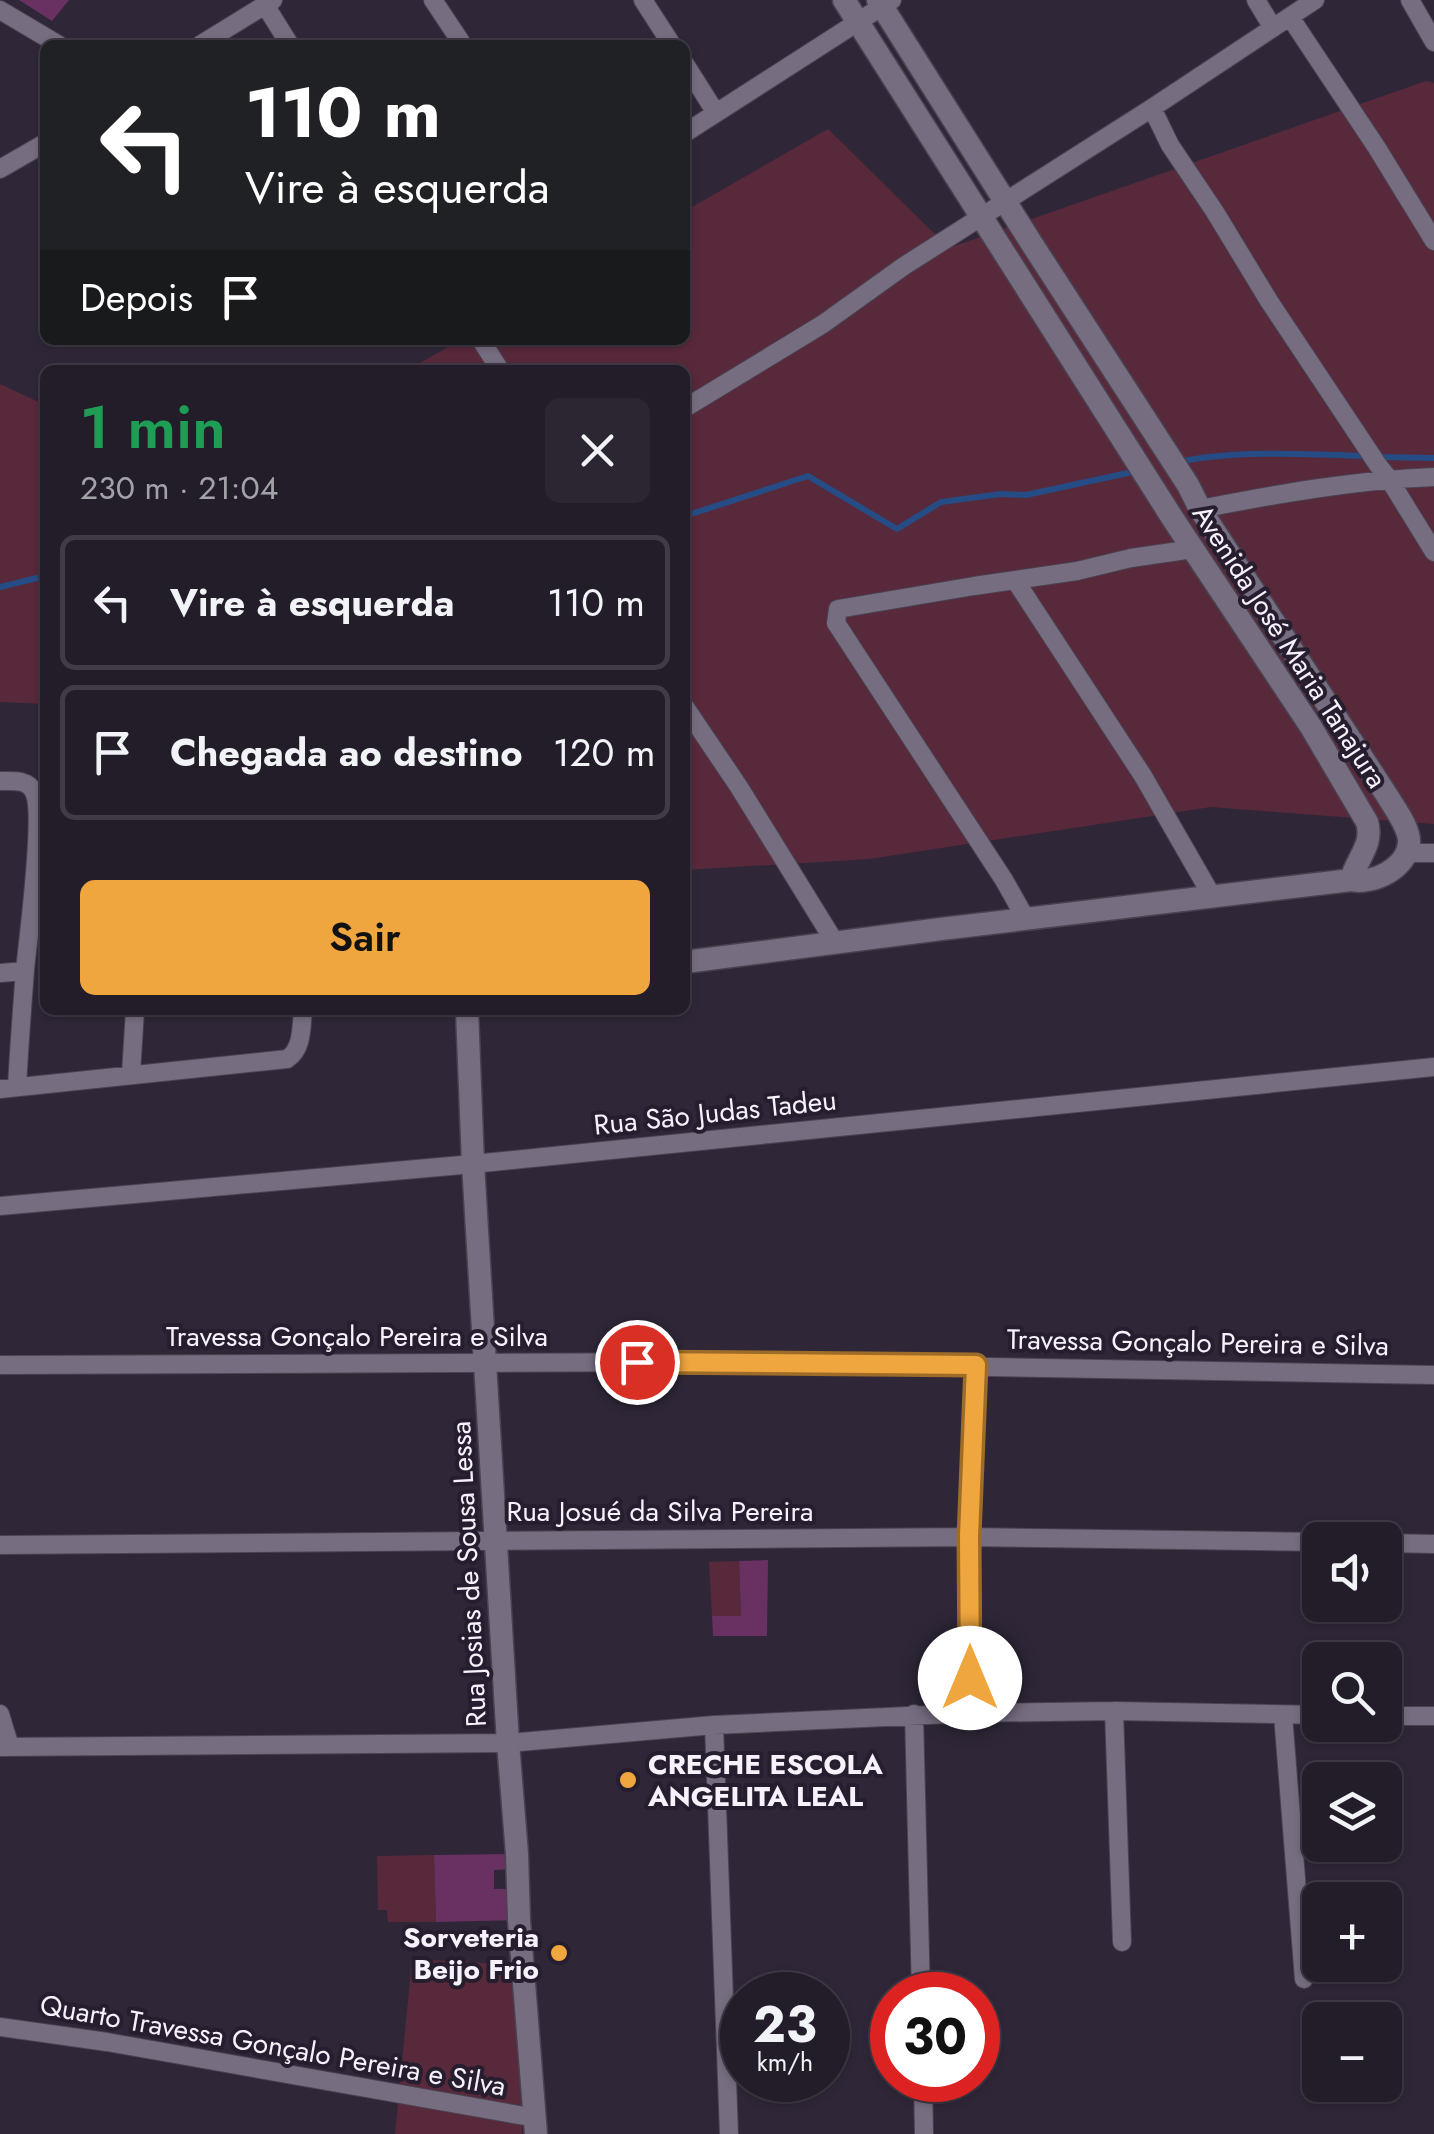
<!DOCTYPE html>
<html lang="pt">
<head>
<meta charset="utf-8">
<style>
  :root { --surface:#231d2a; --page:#2b2632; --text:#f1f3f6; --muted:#a3a2a8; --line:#403b47; --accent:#f0a63e }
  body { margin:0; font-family:Jost,sans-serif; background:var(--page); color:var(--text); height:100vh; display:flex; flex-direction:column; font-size:38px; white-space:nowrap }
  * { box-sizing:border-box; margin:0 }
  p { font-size:32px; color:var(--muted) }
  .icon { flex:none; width:55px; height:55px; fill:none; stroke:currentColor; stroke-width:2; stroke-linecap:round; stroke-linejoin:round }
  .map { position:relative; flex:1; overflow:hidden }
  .side { position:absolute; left:40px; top:365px; width:650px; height:650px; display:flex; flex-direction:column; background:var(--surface); border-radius:15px; box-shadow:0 2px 8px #0004,0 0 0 2px var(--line) }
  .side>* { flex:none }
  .banner { position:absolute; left:40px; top:40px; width:650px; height:305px; border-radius:15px; box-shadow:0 2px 8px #0004,0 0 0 2px var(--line); background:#202124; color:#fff; overflow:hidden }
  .fabs { position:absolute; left:1302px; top:1522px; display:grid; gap:20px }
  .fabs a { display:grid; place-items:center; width:100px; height:100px; border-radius:15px; background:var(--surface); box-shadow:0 2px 8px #0004,0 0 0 2px var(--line); font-size:50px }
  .speed { position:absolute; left:720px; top:1972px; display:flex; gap:20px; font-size:50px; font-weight:700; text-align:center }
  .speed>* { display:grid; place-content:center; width:130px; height:130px; border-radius:50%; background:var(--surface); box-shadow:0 2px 8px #0004,0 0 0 2px var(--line); line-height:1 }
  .speed small { font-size:25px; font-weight:400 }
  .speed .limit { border:15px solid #d22; background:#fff; color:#111 }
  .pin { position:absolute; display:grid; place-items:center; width:85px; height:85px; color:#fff; margin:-42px; border:5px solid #fff; border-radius:50%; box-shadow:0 2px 10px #0007 }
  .me { position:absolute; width:110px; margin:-55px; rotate:0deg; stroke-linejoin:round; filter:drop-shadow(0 0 8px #0008) }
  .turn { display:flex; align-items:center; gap:35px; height:210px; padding:0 40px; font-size:45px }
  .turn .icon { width:130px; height:130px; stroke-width:2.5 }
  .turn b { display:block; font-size:70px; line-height:85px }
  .then { display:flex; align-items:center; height:95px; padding:0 40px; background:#0003; gap:20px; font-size:38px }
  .round { display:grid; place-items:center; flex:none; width:105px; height:105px; border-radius:15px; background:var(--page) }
  .overview { display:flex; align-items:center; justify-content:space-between; height:170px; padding:0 40px }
  h1 { font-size:60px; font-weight:600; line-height:75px; color:#1e9e55 }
  .action { display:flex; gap:20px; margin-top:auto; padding:20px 40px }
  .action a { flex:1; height:115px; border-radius:15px; background:var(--accent); color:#111; font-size:40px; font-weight:600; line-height:115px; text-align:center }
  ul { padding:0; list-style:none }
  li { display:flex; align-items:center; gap:30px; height:135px; margin:0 20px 15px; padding:0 20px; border:5px solid var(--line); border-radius:15px }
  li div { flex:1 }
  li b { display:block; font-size:38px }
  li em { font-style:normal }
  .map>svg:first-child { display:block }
  .green { fill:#58293b }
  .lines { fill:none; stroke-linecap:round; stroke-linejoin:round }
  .stream { stroke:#254c84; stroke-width:6 }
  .building { fill:#683161 }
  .minor-casing { stroke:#494250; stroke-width:20 }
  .tertiary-casing { stroke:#494250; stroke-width:25 }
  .minor { stroke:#776d81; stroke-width:18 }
  .tertiary { stroke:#776d81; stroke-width:22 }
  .route-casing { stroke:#9c6c28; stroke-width:25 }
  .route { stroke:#f0a63e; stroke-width:18 }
  .poi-dot { fill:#f0a63e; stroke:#261e2e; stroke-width:4 }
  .labels { text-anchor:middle; stroke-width:8; stroke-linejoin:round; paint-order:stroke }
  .street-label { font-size:28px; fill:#f7f1fc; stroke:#261e2e }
  .poi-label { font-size:28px; font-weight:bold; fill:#f7f1fc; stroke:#261e2e; text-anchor:start }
</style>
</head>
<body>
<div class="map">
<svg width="1434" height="2134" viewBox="0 0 1434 2134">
  <rect width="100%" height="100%" fill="#2f2738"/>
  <path class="green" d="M1426,81l8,2v741l-223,-17 -342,52 -184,11v-500h-277l52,-30h225v-129l143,-82 121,119z
    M0,384l45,21v299l-45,-2z
    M739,1561l2,55h-29l-3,-54z
    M434,1855l2,67h-48l-1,-12h-9l-1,-54z
    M412,1960l51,1 56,6 3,167h-127z"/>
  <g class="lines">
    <path class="stream" d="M1378,457l56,1
      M1179,462c56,-12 129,-8 187,-6
      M685,516l123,-40 89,53 44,-27 60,-8 25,1 111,-24
      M0,587l45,-11"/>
  </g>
  <path class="building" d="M19,0h50l-17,21z
    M768,1560l-1,76h-54l-1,-20h29l-2,-55z
    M517,1854l1,15 -24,1v19h24l1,31 -83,2 -2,-67z"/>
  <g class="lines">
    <g class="minor-casing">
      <path id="minor" d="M433,0l30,45
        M643,0l29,45
        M1256,0l17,28
        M1410,0l24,42
        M265,5l25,40
        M0,10l59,35
        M1290,17l87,131 57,93
        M200,45l73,-45
        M685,64l31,49
        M1152,108l18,37 45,67 54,89 109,164 11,14 45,73
        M685,133l207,-133
        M0,169l45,-26
        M481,340l19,30
        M685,408l138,-84 81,-58 248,-158 163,-108
        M1200,509c77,-15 155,-29 234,-32
        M1015,580l128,196 69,120
        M685,707l54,80 97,157
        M0,781c13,0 28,-2 34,11 11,22 -6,147 -9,178 -3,39 -6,78 -8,117
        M1406,853h28
        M1026,919l-22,-39 -168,-257 2,-14 136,-23 103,-15 54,-13 62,-9
        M0,973l25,-2
        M131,1074l4,-64
        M0,1089l287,-30c16,-10 14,-32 16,-49
        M0,1206l473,-42 961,-97
        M0,1365l713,-3 721,13
        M1385,1543l49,1
        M0,1545l969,-8 351,5
        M1114,1711l8,231
        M972,1713l-3,-176 7,-172
        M0,1714l10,33
        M914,1714l7,281
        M1283,1715l21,264
        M1385,1716h49
        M714,1725l15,409
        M0,1747l508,-4 206,-18 258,-12 142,-2 206,4
        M0,2027l107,15 429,76
        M923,2080l1,54"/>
    </g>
    <g class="tertiary-casing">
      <path id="tertiary" d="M844,0l329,519 138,208 56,95c7,23 -11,37 -16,58
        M685,962l256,-33 410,-49c22,5 56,-12 58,-37 1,-15 -14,-34 -21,-46l-188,-288 -12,-24 -156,-241 -154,-244
        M467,1010l6,154 35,579 9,111 2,66 17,214"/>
    </g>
    <use href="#minor" class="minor"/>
    <use href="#tertiary" class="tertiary"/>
  </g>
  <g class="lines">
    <g class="route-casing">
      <path id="route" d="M637,1362l339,3 -7,171 1,142"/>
    </g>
    <use href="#route" class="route"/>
  </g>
  <g class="poi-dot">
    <circle cx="628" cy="1780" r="10"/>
    <circle cx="559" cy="1953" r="10"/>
  </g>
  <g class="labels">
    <g class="street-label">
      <text transform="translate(1290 646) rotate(57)" y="10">Avenida José Maria Tanajura</text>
      <text transform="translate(715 1112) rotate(-6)" y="10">Rua São Judas Tadeu</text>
      <text x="357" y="1346">Travessa Gonçalo Pereira e Silva</text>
      <text transform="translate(1198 1342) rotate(1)" y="10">Travessa Gonçalo Pereira e Silva</text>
      <text x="660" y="1521">Rua Josué da Silva Pereira</text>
      <text transform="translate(468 1574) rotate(-93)" y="10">Rua Josias de Sousa Lessa</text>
      <text transform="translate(273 2045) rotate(10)" y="10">Quarto Travessa Gonçalo Pereira e Silva</text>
    </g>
    <g class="poi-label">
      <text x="648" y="1774">CRECHE ESCOLA<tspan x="648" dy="32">ANGELITA LEAL</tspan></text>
      <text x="539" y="1947" text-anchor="end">Sorveteria<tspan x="539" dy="32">Beijo Frio</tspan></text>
    </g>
  </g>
</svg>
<div class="fabs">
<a><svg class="icon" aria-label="sound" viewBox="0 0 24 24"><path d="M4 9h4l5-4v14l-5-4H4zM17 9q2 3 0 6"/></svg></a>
<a><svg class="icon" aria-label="search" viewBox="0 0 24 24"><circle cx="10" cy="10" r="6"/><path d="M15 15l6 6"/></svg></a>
<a><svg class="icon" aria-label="layers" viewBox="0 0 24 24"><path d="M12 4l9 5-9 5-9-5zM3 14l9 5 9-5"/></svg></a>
<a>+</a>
<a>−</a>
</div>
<div class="speed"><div>23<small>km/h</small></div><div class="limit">30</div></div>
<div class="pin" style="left:637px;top:1362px;background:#d93025"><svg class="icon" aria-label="arrive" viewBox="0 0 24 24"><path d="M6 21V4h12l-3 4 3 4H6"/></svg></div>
<svg class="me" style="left:970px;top:1678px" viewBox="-20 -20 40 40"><circle r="19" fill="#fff"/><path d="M0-13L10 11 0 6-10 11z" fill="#f0a63e"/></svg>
<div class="banner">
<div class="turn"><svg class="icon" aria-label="left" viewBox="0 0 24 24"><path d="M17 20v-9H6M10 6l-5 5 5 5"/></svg><div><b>110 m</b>Vire à esquerda</div></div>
<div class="then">Depois<svg class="icon" aria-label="arrive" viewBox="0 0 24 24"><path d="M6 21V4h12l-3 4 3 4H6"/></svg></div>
</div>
<section class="side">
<div class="overview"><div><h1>1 min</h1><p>230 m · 21:04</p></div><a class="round"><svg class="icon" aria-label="close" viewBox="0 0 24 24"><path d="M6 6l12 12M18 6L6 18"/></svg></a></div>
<ul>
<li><svg class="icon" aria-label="left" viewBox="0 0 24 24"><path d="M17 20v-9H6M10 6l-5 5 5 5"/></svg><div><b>Vire à esquerda</b></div><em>110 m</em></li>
<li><svg class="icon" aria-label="arrive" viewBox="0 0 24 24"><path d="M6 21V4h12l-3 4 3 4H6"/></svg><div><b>Chegada ao destino</b></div><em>120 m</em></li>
</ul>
<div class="action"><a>Sair</a></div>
</section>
</div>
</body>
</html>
